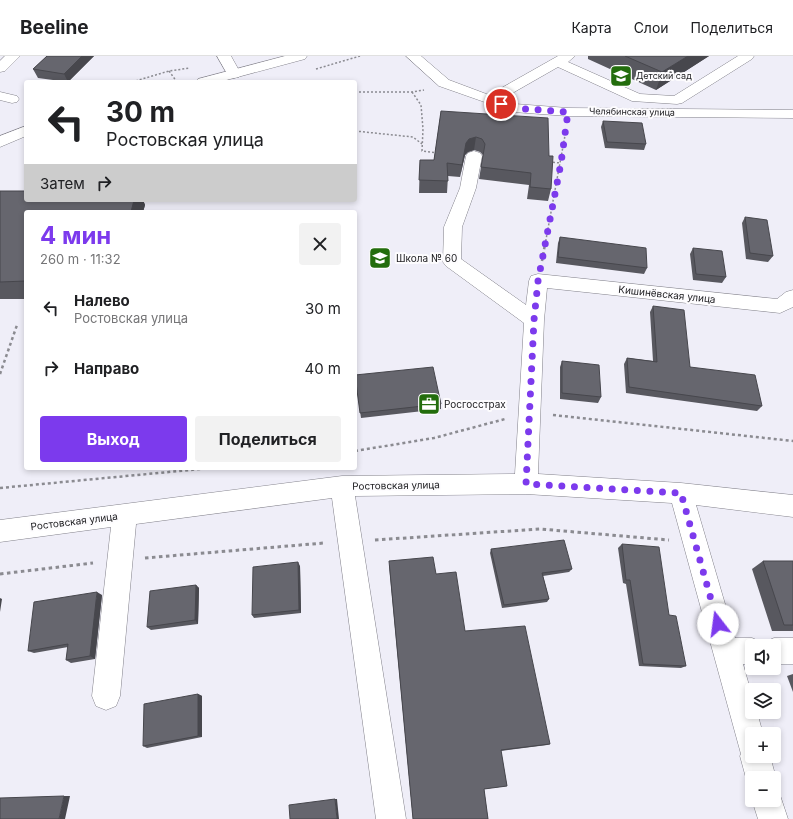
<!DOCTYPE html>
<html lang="ru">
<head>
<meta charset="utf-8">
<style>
  :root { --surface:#fff; --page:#f2f2f2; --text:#202124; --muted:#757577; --line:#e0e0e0; --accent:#7c3aed }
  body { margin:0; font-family:Inter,sans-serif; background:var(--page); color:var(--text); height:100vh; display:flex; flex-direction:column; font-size:15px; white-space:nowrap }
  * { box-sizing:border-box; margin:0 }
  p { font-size:13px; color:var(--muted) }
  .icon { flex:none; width:22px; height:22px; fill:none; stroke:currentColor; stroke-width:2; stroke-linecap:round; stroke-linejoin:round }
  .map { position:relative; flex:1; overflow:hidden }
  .panel { position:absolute; left:24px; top:154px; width:333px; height:260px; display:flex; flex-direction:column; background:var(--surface); border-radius:4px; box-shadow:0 2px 6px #0003 }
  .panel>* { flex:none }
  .banner { position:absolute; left:24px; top:24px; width:333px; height:122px; border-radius:4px; box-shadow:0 2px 6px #0003; background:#fff; color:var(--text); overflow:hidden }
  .buttons { position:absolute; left:745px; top:583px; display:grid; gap:8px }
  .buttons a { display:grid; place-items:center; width:36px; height:36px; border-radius:4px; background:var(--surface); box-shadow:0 2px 6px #0003; font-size:20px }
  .pin { position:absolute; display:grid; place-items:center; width:34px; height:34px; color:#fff; margin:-17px; border:2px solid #fff; border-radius:50%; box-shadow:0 1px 4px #0007 }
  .me { position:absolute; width:44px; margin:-22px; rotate:345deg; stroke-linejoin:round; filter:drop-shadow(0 0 3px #0008) }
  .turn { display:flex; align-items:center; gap:14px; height:84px; padding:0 16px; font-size:18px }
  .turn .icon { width:52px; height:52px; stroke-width:2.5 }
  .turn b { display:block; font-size:28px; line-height:34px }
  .then { display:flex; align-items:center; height:38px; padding:0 16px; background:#0003; gap:8px; font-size:15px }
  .round { display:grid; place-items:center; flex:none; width:42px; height:42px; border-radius:4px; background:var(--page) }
  .headline { display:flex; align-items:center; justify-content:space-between; height:68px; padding:0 16px }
  h1 { font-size:24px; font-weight:700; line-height:30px; color:var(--accent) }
  .action { display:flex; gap:8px; margin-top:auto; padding:8px 16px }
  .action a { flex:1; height:46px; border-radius:4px; background:var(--accent); color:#fff; font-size:16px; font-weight:700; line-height:46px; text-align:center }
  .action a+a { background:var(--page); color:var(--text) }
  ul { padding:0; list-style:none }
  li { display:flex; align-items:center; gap:12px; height:60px; padding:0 16px }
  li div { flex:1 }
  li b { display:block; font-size:15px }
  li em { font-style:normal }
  header { display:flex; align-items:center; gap:24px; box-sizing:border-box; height:56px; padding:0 20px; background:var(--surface); border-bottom:1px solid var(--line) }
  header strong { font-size:19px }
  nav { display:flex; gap:22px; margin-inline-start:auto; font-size:14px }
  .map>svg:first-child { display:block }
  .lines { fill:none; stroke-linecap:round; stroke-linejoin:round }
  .minor-casing { stroke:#82818a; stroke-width:1 }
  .major-casing { stroke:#82818a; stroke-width:1 }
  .path-far2 { stroke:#8b8b91; stroke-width:1.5; stroke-dasharray:2 2; stroke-linecap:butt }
  .path-far1 { stroke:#8b8b91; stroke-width:2.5; stroke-dasharray:3 3; stroke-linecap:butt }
  .path { stroke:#8b8b91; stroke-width:3; stroke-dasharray:3.5 3.5; stroke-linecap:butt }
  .minor { fill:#fff; fill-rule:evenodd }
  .major { fill:#fff; fill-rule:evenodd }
  .wall { fill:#58585f }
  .shaded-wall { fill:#47474d }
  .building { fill:#66666e; stroke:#47474d }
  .route { stroke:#7c3aed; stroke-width:7; stroke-dasharray:0 12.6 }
  .labels { text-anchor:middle; stroke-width:4; stroke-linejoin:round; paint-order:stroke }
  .far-poi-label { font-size:9px; fill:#212124; stroke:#fdfcfe; text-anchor:start }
  .far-street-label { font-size:9px; fill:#212124; stroke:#fdfcfe }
  .poi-label { font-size:10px; fill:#212124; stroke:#fdfcfe; text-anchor:start }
  .street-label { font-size:10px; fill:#212124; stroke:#fdfcfe }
</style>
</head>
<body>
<header>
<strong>Beeline</strong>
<nav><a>Карта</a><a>Слои</a><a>Поделиться</a></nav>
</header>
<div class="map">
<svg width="793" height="763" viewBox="0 0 793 763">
  <rect width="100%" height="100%" fill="#efeef8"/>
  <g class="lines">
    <g class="minor-casing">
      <path id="minor" d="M5,0h15l-15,15 -5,1v-11z
        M217,0h14l10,18 -2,3 -5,1 -5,-1z
        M406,0h15l28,24 40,15 69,-39h17l-7,6 72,32 34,2 64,-40h16l-2,3 -70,44 -5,1 -45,-3 -74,-34 -56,32 13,5 53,4 225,2v8l-225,-2 -55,-4 -74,-26z
        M0,36l17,4 2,3 -2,3 -5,1 -12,-3z
        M474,95l6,2 2,3 -6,32 -14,39 -1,32 65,46 3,-24 2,-5 7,-2 239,25 9,-7 7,-2v17l-13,6 -233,-25 -3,32 -6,154 143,9 112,12v22l-97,-12 39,133h17l9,4 2,3 2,-3 9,-4h19v26h-19v-18h-22v18h-9l9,32v16h5l6,22h-11v22h18l6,22 -2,4v-4h-22v11l-6,-11 -6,-22 1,-2 -69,-251 -146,-9 -171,2 51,323h-30l-44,-321 -196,26 -16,172 -4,10 -10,4 -10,-4 -4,-10 19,-169 -111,15v-22l342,-44 173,-2 9,-151 -78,-57 -3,-4 1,-35 16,-39 6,-32 2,-3z
        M774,732l4,1 10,30h-30l-6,-19h22z"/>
    </g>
    <g class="major-casing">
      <path id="major" d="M285,0h22l-2,3 -86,23h-23l2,-3z
        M26,70v10l-26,11v-11z"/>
    </g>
    <path class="path-far2" d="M316,13l44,-13
      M169,15l8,11
      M132,26l37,-11 21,-3
      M355,36h57l12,-2
      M412,36l9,13 2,24 -1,22 17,2
      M355,75l58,6 9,7
      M549,106l12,1
      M545,189l21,-115"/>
    <path class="path-far1" d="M542,205l3,-17
      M0,318l17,-49
      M553,359l240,26
      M355,395l79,-13 71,-19
      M0,432l211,-20"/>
    <path class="path" d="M375,484l165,-11 129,11
      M145,502l179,-15
      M0,518l93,-11"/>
    <use href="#minor" class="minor"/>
    <use href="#major" class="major"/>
  </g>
  <path class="wall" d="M47,0h47l-26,26 -30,-4 -5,-9z
    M588,0h121l-53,34 -68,-31z
    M441,55l108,45 2,33 -3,12 -21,-2 2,-14 -50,-6 4,-24 -3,-3 -6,-2 -6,2 -3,3 -5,22 -12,-1 -1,17h-28l1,-33h14z
    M603,65l43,23 -2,6 -39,-2 -4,-21z
    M0,135l26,9h117l2,5 -2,7h-117v87h-26z
    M745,161l28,39 -5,6 -22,-3 -4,-36z
    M560,181l87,31 -3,6 -88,-11 2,-20z
    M693,192l33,29 -4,6 -29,-3 -3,-26z
    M653,250l37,61 72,39 -5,5 -131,-18 -2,-29 3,-6 26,3 -3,-49z
    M562,305l39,36 -3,6 -38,-4v-32z
    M355,319l86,29v5l-80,9z
    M622,488l47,71 17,51 -5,2 -42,-2 -13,-82 -3,-1 -5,-35z
    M491,493l81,20 -3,3 -26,4 6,23 -2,3 -45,6 -12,-55z
    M763,505h30v70h-21l-20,-62z
    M389,509l47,9 29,57 85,113 -3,1 -46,6 6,35 -23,3 4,30h-75z
    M300,510l1,47 -47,5 -2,-3z
    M196,529l3,3 -1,36 -47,6 -4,-3z
    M102,539l-7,64 -24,4 -5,-3 2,-13 -34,6 -6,-2z
    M793,618v18l-6,-16z
    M198,638l4,2v41l-55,11 -4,-2z"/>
  <path class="shaded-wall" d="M82,0h12l-26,26 -4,-8z
    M688,0h21l-53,34 6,-18z
    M476,81l-2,13 -6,2 -3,3 -5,22 2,-12 4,-22 3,-4z
    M134,144h9l2,5 -2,7h-12z
    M298,506l2,4 1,47 -2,-3z
    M196,529l3,3 -1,36 -3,-4z
    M97,536l5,3 -7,64 -5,-3z
    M0,542l2,1 -2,13z
    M198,638l4,2v41l-4,-1z
    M64,740h6l-5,23h-6z
    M335,743h2l2,20h-2z"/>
  <path class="building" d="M47,0h35l-18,18 -31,-5z
    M625,0h63l-26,16z
    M441,55l107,7 1,38h4l-2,33 -21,-2 1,-14 -50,-6 4,-23 -3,-5 -6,-2 -7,2 -3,4 -4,22 -15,-2 1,18 -29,-1 1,-20h14z
    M603,65l39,2 4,21 -39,-2z
    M0,135h26v9h108l-3,12h-105v69l-26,1z
    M745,161l22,3 6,36 -23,-3z
    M560,181l86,11 1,20 -89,-11z
    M693,192l29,3 4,26 -30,-3z
    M653,250l31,4 6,57 65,8 7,31 -133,-19 -2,-29 30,4z
    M562,305l37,4 2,32 -39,-4z
    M433,311l8,37 -81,9 -5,-38z
    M564,484l8,29 -30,4 7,26 -45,6 -13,-56z
    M622,488l37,3 10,68 7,1 10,50 -43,-2 -13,-84h-4z
    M433,501l3,17 20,-2 9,59 60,-5 25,118 -49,6 6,36 -23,3 4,30h-75l-24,-258z
    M763,505h30v64h-9z
    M298,506l1,48 -47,5 1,-48z
    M196,529l-1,35 -48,7 3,-36z
    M97,536l-7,64 -24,4 2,-16 -40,7 6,-49z
    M198,638v42l-55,10 1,-42z
    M64,740l-5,23h-59v-21z
    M335,743l2,20h-47l-1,-14z"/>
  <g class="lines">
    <path class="route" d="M501,48l12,4 55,4 -7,51 -23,118 -4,39 -8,164 155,9 37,131"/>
  </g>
  <defs>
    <g id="school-square" transform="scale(1.15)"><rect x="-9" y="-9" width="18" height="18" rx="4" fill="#236d0d" stroke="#fdfcfe"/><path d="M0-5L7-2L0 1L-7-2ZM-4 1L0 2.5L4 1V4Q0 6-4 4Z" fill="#fff"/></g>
    <g id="office-square" transform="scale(1.15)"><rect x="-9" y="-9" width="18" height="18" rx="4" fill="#236d0d" stroke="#fdfcfe"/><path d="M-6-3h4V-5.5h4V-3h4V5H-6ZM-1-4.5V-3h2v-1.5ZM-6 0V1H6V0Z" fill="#fff"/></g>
  </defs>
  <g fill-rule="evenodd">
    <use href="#school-square" x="621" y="20"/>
    <use href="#school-square" x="380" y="202"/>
    <use href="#office-square" x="429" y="348"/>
  </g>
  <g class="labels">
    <g class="far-poi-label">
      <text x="636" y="23">Детский сад</text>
    </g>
    <g class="far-street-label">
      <text transform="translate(632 56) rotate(1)" y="3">Челябинская улица</text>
    </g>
    <g class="poi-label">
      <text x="396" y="206">Школа № 60</text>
      <text x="444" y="352">Росгосстрах</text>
    </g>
    <g class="street-label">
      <text transform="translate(667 238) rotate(6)" y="4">Кишинёвская улица</text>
      <text transform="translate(396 429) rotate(-1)" y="4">Ростовская улица</text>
      <text transform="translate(74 465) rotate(-7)" y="4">Ростовская улица</text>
    </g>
  </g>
</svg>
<div class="buttons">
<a><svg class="icon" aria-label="sound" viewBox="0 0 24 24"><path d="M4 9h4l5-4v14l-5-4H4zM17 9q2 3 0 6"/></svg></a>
<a><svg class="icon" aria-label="layers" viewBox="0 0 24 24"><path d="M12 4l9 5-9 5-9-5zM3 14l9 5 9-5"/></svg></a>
<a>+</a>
<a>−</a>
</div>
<div class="pin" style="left:501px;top:48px;background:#d93025"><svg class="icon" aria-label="arrive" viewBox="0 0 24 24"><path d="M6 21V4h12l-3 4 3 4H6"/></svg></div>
<svg class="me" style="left:718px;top:568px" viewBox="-20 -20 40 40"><circle r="19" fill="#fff"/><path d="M0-13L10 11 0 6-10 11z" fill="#7c3aed"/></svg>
<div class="banner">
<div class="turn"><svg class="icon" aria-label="left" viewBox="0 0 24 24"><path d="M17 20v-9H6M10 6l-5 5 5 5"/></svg><div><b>30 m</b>Ростовская улица</div></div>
<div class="then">Затем<svg class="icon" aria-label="right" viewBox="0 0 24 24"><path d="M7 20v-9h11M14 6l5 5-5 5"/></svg></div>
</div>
<section class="panel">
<div class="headline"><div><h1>4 мин</h1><p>260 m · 11:32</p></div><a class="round"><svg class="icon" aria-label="close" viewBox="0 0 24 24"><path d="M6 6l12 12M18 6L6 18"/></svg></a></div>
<ul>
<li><svg class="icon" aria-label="left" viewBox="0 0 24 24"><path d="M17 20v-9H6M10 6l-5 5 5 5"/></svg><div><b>Налево</b><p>Ростовская улица</p></div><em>30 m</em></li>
<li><svg class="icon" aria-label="right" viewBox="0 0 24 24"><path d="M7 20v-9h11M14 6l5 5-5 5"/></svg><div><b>Направо</b></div><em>40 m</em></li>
</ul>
<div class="action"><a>Выход</a><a>Поделиться</a></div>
</section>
</div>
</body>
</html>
